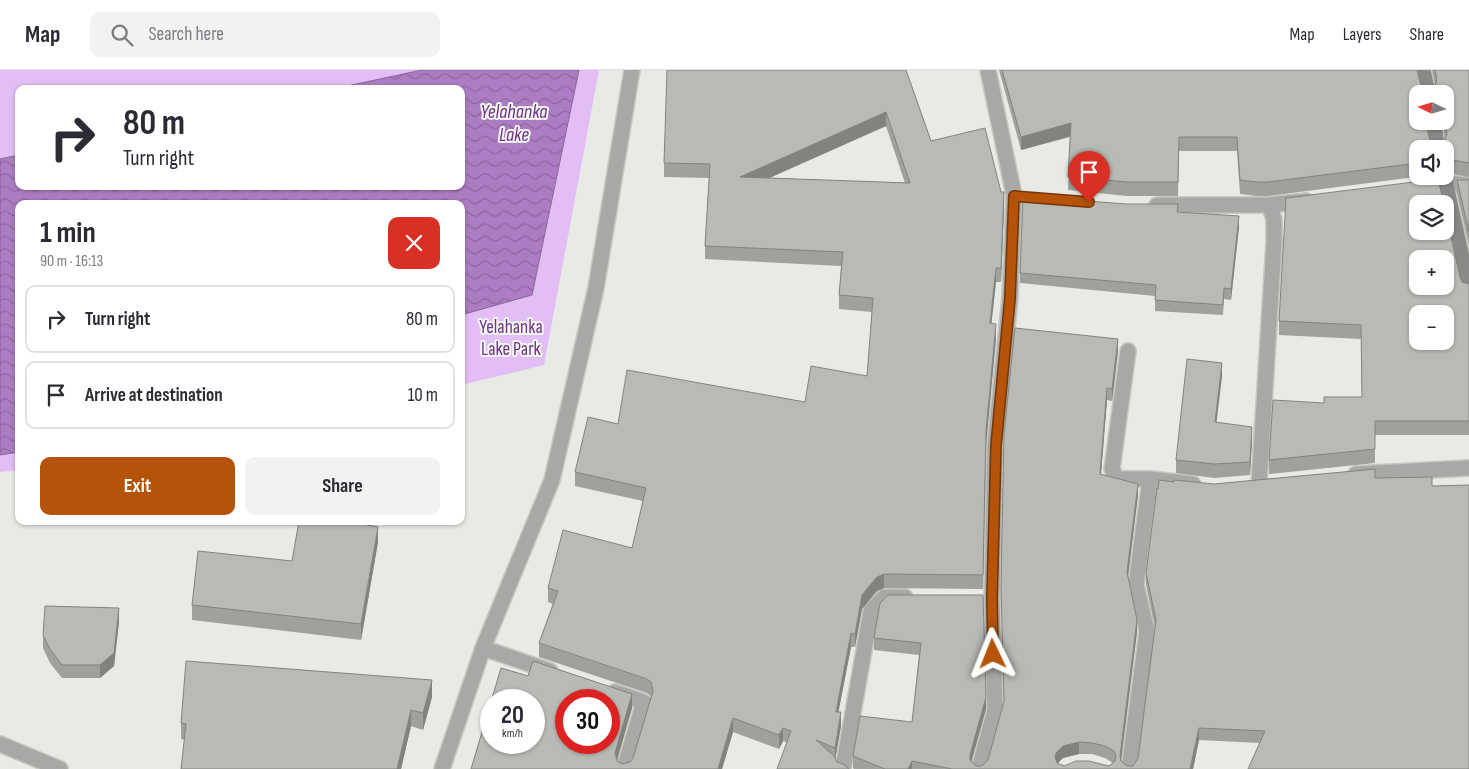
<!DOCTYPE html>
<html lang="en">
<head>
<meta charset="utf-8">
<style>
  :root { --surface:#fff; --page:#f2f2f3; --text:#2b2b33; --muted:#7c7c81; --line:#e1e1e2; --accent:#b45309 }
  body { margin:0; font-family:"Sofia Sans Condensed",sans-serif; background:var(--page); color:var(--text); height:100vh; display:flex; flex-direction:column; font-size:19px; white-space:nowrap }
  * { box-sizing:border-box; margin:0 }
  p { font-size:16px; color:var(--muted) }
  .icon { flex:none; width:28px; height:28px; fill:none; stroke:currentColor; stroke-width:2; stroke-linecap:round; stroke-linejoin:round }
  .map { position:relative; flex:1; overflow:hidden }
  .side { position:absolute; left:15px; top:130px; width:450px; height:325px; display:flex; flex-direction:column; background:var(--surface); border-radius:10px; box-shadow:0 1px 4px #0004 }
  .side>* { flex:none }
  .guide { position:absolute; left:15px; top:15px; width:450px; height:105px; border-radius:10px; box-shadow:0 1px 4px #0004; background:#fff; color:var(--text); overflow:hidden }
  .needle { width:32px; rotate:275deg }
  .controls { position:absolute; left:1409px; top:15px; display:grid; gap:10px }
  .controls a { display:grid; place-items:center; width:45px; height:45px; border-radius:10px; background:var(--surface); box-shadow:0 1px 4px #0004; font-size:25px }
  .speed { position:absolute; left:480px; top:619px; display:flex; gap:10px; font-size:25px; font-weight:700; text-align:center }
  .speed>* { display:grid; place-content:center; width:65px; height:65px; border-radius:50%; background:var(--surface); box-shadow:0 1px 4px #0004; line-height:1 }
  .speed small { font-size:12px; font-weight:400 }
  .speed .limit { border:8px solid #d22; background:#fff; color:#111 }
  .pin { position:absolute; display:grid; place-items:center; width:42px; height:42px; color:#fff; margin:-51px -21px; border-radius:50% 50% 50% 0; rotate:-45deg; box-shadow:0 0 5px #0007 }
  .pin .icon { rotate:45deg }
  .me { position:absolute; width:55px; margin:-28px; rotate:358deg; stroke-linejoin:round; filter:drop-shadow(0 0 4px #0008) }
  .turn { display:flex; align-items:center; gap:18px; height:105px; padding:0 25px; font-size:22px }
  .turn .icon { width:65px; height:65px; stroke-width:2.5 }
  .turn b { display:block; font-size:35px; line-height:42px }
  .round { display:grid; place-items:center; flex:none; width:52px; height:52px; border-radius:10px; background:var(--page) }
  .headline { display:flex; align-items:center; justify-content:space-between; height:85px; padding:0 25px }
  h1 { font-size:30px; font-weight:700; line-height:38px }
  .primary-button { display:flex; gap:10px; margin-top:auto; padding:10px 25px }
  .primary-button a { flex:1; height:58px; border-radius:10px; background:var(--accent); color:#fff; font-size:20px; font-weight:700; line-height:58px; text-align:center }
  .primary-button a+a { background:var(--page); color:var(--text) }
  ul { padding:0; list-style:none }
  li { display:flex; align-items:center; gap:15px; height:68px; margin:0 10px 8px; padding:0 15px; border:2px solid var(--line); border-radius:10px }
  li div { flex:1 }
  li b { display:block; font-size:19px }
  li em { font-style:normal }
  header { display:flex; align-items:center; gap:30px; box-sizing:border-box; height:70px; padding:0 25px; background:var(--surface); border-bottom:1px solid var(--line) }
  header strong { font-size:24px }
  nav { display:flex; gap:28px; margin-inline-start:auto; font-size:18px }
  .search { width:350px; height:45px; background:var(--page); display:flex; align-items:center; gap:12px; box-sizing:border-box; padding:0 18px; border-radius:10px; color:var(--muted); font-size:19px }
  .map>svg:first-child { display:block }
  .green { fill:#e3bdf5 }
  .water { fill:url(#water-waves); stroke:#866595 }
  .lines { fill:none; stroke-linecap:round; stroke-linejoin:round }
  .street-casing { stroke:#c6c8c3; stroke-width:18 }
  .secondary-casing { stroke:#c6c8c3; stroke-width:18 }
  .street { stroke:#a8a9a7; stroke-width:15 }
  .secondary { stroke:#888a87; stroke-width:15 }
  .wall { fill:#9ea19c; fill-rule:evenodd }
  .shaded-wall { fill:#81837f }
  .building { fill:#b8bbb5; stroke:#81837f; fill-rule:evenodd }
  .route-casing { stroke:#753606; stroke-width:12 }
  .route { stroke:#b45309; stroke-width:9 }
  .labels { text-anchor:middle; stroke-width:4; stroke-linejoin:round; paint-order:stroke }
  .park-label { font-size:19px; fill:#6f3287; stroke:#f5f8f2 }
  .water-label { font-size:20px; font-style:italic; fill:#6f3287; stroke:#f5f8f2 }
</style>
</head>
<body>
<header>
<strong>Map</strong>
<div class="search"><svg class="icon" aria-label="search" viewBox="0 0 24 24"><circle cx="10" cy="10" r="6"/><path d="M15 15l6 6"/></svg>Search here</div>
<nav><a>Map</a><a>Layers</a><a>Share</a></nav>
</header>
<div class="map">
<svg width="1469" height="699" viewBox="0 0 1469 699">
  <defs>
    <pattern id="water-waves" width="16" height="10" patternUnits="userSpaceOnUse" patternTransform="scale(1.25)"><rect width="16" height="10" fill="#ad7dc3"/><path d="M0 5q4-4 8 0t8 0" fill="none" stroke="#8d679f"/></pattern>
  </defs>
  <rect width="100%" height="100%" fill="#e8eae5"/>
  <path class="green" d="M0,0h422l-89,19h-314v66l-19,4z
    M579,0h20l-55,295 -83,20v-70l71,-20z
    M19,382v18l-19,2v-17z"/>
  <path class="water" d="M422,0h157l-47,225 -71,20v-111h-442v248l-19,3v-296l19,-4v31h442v-97h-128z"/>
  <g class="lines">
    <g class="street-casing">
      <path id="street" d="M1433,114l12,-1 24,2
        M1157,135h112l37,-4
        M1128,281l-16,118 5,10h33
        M1356,404l113,-6
        M1259,414l15,-241v-24l-5,-14
        M483,578l67,23
        M615,622l29,10 -20,67
        M0,674l60,25
        M442,699l41,-121 69,-168 44,-192 36,-218
        M843,699l28,-158 13,-14h21
        M979,699l16,-59 -3,-112 3,-153 15,-147 4,-103 -26,-125
        M1129,699l18,-138 -11,-46 14,-106 43,5"/>
    </g>
    <g class="secondary-casing">
      <path id="secondary" d="M1423,0l5,24
        M1433,51l5,28
        M1444,106l25,113"/>
    </g>
    <use href="#street" class="street"/>
    <use href="#secondary" class="secondary"/>
  </g>
  <path class="wall" d="M906,0l25,71 73,65 -3,76h-5l-5,42 5,14 -10,107 -3,144 -99,-1 -7,3 -15,18 -7,38h-4l-13,65 3,14 -6,33 -52,-18 -4,8 -46,-17 -11,37h-251l161,-61 -15,53 5,3 8,-2 3,-4 18,-62 -4,-3 -108,-36v-14l14,-39 -5,-2v-14l84,-40 11,-47 -68,-15v-14l43,-48 187,-22 62,-26 5,-64 -33,-3v-14l2,-29 -136,-7v-13l4,-68 -45,-1v-14zM886,56l19,57 -136,-5z
    M999,0h418l4,16 5,3h4l5,-2v-2l-3,-15h37v107l-16,-3 -2,-5 -6,-1v-19h-27v27h5l-155,20h-11l-17,-2 -3,-43h-58l-1,45h-51l-59,-6 2,-53 -49,13zM1418,24h27v27h-3l3,18 -1,3 -5,2 -8,-2 -2,-5z
    M1457,110h12v66l-12,-53z
    M1178,142l61,15 -8,73 -7,-1 -1,16 -68,-4v-15l-135,-13v-10z
    M1460,207l2,5 7,2v151h-94v28l-106,11v-14l55,-57 38,-6 -1,-58 -82,-4v-14z
    M1118,281l-6,50 -5,-1 -6,74 37,21 -10,81 9,56 -16,129 6,5h6l5,-8 17,-130 -9,-43v-12l12,-84 16,-7 40,2 161,-15 -115,274 -61,-3 -6,29h-339l-1,-1v-12l59,-34 7,-67 -45,-5v-12l14,-43 98,114 -15,52 5,5h6l6,-6zM1079,684h13l13,4 8,5 -4,3h-45l-7,-3 6,-5z
    M1222,306l-6,46 36,18 -2,35 -36,3 -38,-5v-13z
    M378,472l-17,98 -169,-20v-15l100,-44z
    M119,552l-5,44 -14,12h-38l-12,-15 -7,-15v-13z
    M432,627l-9,33 -12,-4 -10,43h-220l4,-29 -4,-1v-16z"/>
  <path class="shaded-wall" d="M886,42v14l-146,65v-14z
    M1071,53v13l-50,14v-13z
    M1004,122v14l-3,76v-14z
    M1239,146v11l-8,73v-11z
    M996,198v14l-6,55v-14z
    M996,254v14l-10,107 -3,144 3,-158z
    M1118,269v12l-6,50v-12z
    M1222,293v13l-7,59v-13z
    M1107,318v12l-7,86v-12z
    M1252,357v13l-2,35v-13z
    M1138,414v11l-11,89v-12z
    M378,457v15l-17,98v-16z
    M884,504v14l-7,3 -15,18 -7,38v-13l7,-39 15,-18z
    M119,538v14l-5,44 -14,12v-13z
    M1137,550v12l-17,136v-12z
    M851,563v14l-15,78v-13z
    M432,610v17l-9,33v-17z
    M632,624v14l-17,59v-14z
    M986,627v12l-16,58v-12z
    M411,640v16l-10,43h-4z
    M841,642v14l-6,35v-13z
    M733,648v14l-11,37h-4z
    M783,658v13l-4,8v-14z
    M1199,658v12l-6,29h-3z
    M1079,672v12l-16,4 -7,7 -1,-8 1,-4 7,-7z
    M912,691v8h-4z"/>
  <path class="building" d="M667,0h239l25,71 54,-13 16,64h3l-3,76h-5l-6,55 6,1 -10,107 -3,144 -99,-1 -7,3 -15,18 -7,39 -4,-1 -15,79h5l-6,36 -19,-8 18,16 3,6 6,2 6,5h-72l14,-38 -8,-3 -4,7 -46,-17 -15,51h-247l30,-101 27,8 5,-15 99,33 -17,59 2,8 5,3 8,-2 3,-4 20,-67 -2,-9 -4,-3 -108,-36 19,-52 -10,-3 15,-58 69,18 14,-60 -71,-16 13,-55 30,7 9,-54 178,32 6,-36 56,10 6,-78 -34,-3 4,-43 -138,-6 5,-82 -46,-1zM886,42l24,71 -170,-6zM491,630h43v42h-43zM566,630h43v42h-43z
    M1002,0h415l4,16 5,3h4l5,-2 2,-8 -2,-9h34v93l-16,-3 -2,-4 -6,-2v-5h-27v14l-150,19h-11l-17,-2 -3,-43h-58l-1,45h-51l-59,-5 3,-54 -50,14zM1418,24h27v27l2,13 -3,8 -5,2 -8,-2 -2,-5 -3,-16h-8z
    M1438,109l6,25h-26v27h27v-21l15,67 2,5 7,2v137h-94v28l-106,11 4,-60 51,3v-6h38l-1,-72 -82,-4 7,-123zM1418,189h27v27h-27zM1418,244h27v27h-27z
    M1457,110h12v52z
    M1023,126l103,8h52l-1,8 62,4 -8,73 -7,-1 -1,17 -68,-5 1,-15 -136,-12z
    M1015,258l103,11 -6,50 -5,-1 -7,86 38,10 -11,88 10,48 -17,136 1,5 6,5h6l5,-8 18,-138 -10,-47 11,-85 1,1 1,-9 15,2v-2l40,4 161,-15v9l57,-1v9l37,-1v284h-221l17,-38 -66,-3 -9,41h-238l-40,-8 -4,8h-23l-32,-13 7,-40 52,6 9,-79 -47,-5 6,-35 8,-8h95l3,102 -16,58v5l6,6h6l6,-6 16,-59 -3,-115 3,-152zM1079,672l13,1 13,3 9,5 2,4 -1,6 -6,5 -20,-5h-13l-12,5 -7,-3 -2,-6 1,-4 7,-7z
    M1187,289l35,4 -7,59 37,5 -2,35 -36,2 -38,-4z
    M299,451h47l32,6 -17,97 -169,-19 6,-54 94,10z
    M45,536l74,2 -5,45 -14,12h-38l-12,-16 -7,-14z
    M186,591l246,19 -9,33 -12,-3 -14,59h-216l5,-45 -5,-1z"/>
  <g class="lines">
    <g class="route-casing">
      <path id="route" d="M993,584l-1,-56 4,-153 14,-147 4,-102 75,6"/>
    </g>
    <use href="#route" class="route"/>
  </g>
  <g class="labels">
    <g class="park-label">
      <text x="511" y="263">Yelahanka<tspan x="511" dy="22">Lake Park</tspan></text>
    </g>
    <g class="water-label">
      <text x="514" y="48">Yelahanka<tspan x="514" dy="23">Lake</tspan></text>
    </g>
  </g>
</svg>
<div class="controls">
<a><svg class="needle" viewBox="-14 -14 28 28"><path d="M0-13l5 13h-10z" fill="#e53935"/><path d="M0 13l5-13h-10z" fill="#7c7c81"/></svg></a>
<a><svg class="icon" aria-label="sound" viewBox="0 0 24 24"><path d="M4 9h4l5-4v14l-5-4H4zM17 9q2 3 0 6"/></svg></a>
<a><svg class="icon" aria-label="layers" viewBox="0 0 24 24"><path d="M12 4l9 5-9 5-9-5zM3 14l9 5 9-5"/></svg></a>
<a>+</a>
<a>−</a>
</div>
<div class="speed"><div>20<small>km/h</small></div><div class="limit">30</div></div>
<div class="pin" style="left:1089px;top:132px;background:#d93025"><svg class="icon" aria-label="arrive" viewBox="0 0 24 24"><path d="M6 21V4h12l-3 4 3 4H6"/></svg></div>
<svg class="me" style="left:993px;top:584px" viewBox="-20 -20 40 40"><path d="M0-17L14 15 0 8-14 15z" fill="#b45309" stroke="#fff" stroke-width="4"/></svg>
<div class="guide">
<div class="turn"><svg class="icon" aria-label="right" viewBox="0 0 24 24"><path d="M7 20v-9h11M14 6l5 5-5 5"/></svg><div><b>80 m</b>Turn right</div></div>
</div>
<section class="side">
<div class="headline"><div><h1>1 min</h1><p>90 m · 16:13</p></div><a class="round" style="background:#d93025;color:#fff"><svg class="icon" aria-label="close" viewBox="0 0 24 24"><path d="M6 6l12 12M18 6L6 18"/></svg></a></div>
<ul>
<li><svg class="icon" aria-label="right" viewBox="0 0 24 24"><path d="M7 20v-9h11M14 6l5 5-5 5"/></svg><div><b>Turn right</b></div><em>80 m</em></li>
<li><svg class="icon" aria-label="arrive" viewBox="0 0 24 24"><path d="M6 21V4h12l-3 4 3 4H6"/></svg><div><b>Arrive at destination</b></div><em>10 m</em></li>
</ul>
<div class="primary-button"><a>Exit</a><a>Share</a></div>
</section>
</div>
</body>
</html>
